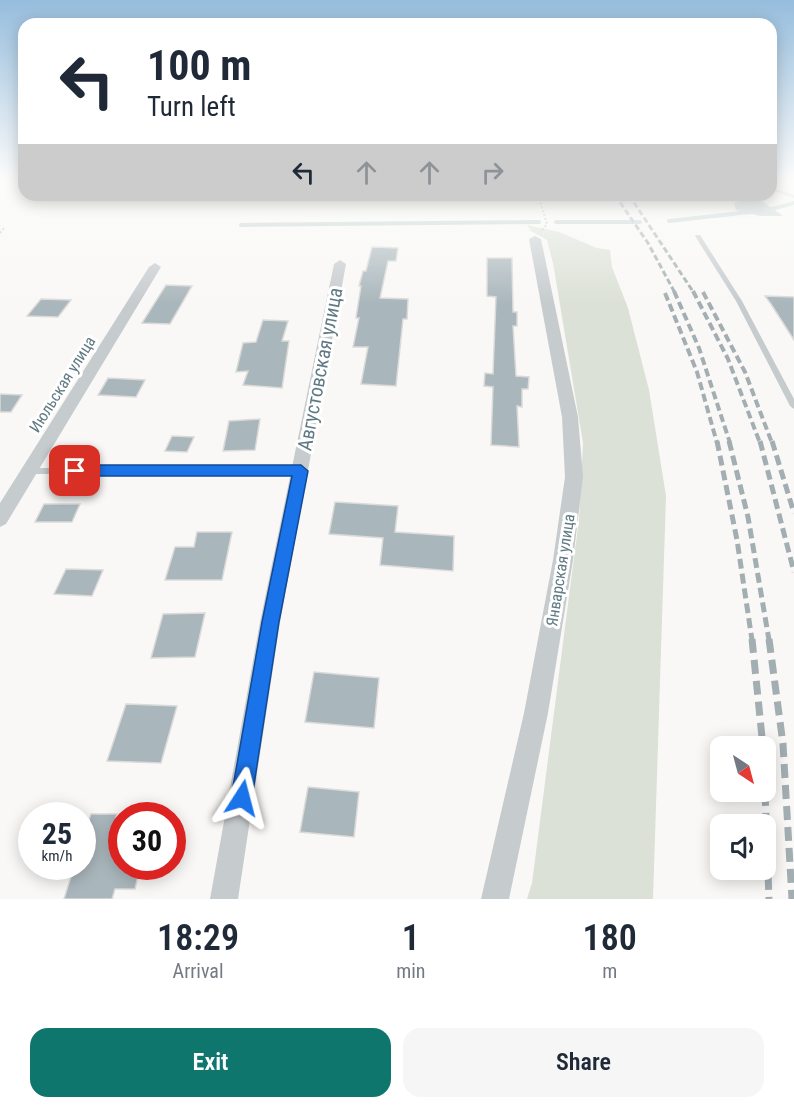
<!DOCTYPE html>
<html lang="en">
<head>
<meta charset="utf-8">
<style>
  :root { --surface:#fff; --page:#f6f6f7; --text:#1f2937; --muted:#747a83; --accent:#0f766e }
  body { margin:0; font-family:"Roboto Condensed",sans-serif; background:var(--page); color:var(--text); height:100vh; display:flex; flex-direction:column; font-size:22px; white-space:nowrap }
  * { box-sizing:border-box; margin:0 }
  p { font-size:20px; color:var(--muted) }
  .icon { flex:none; width:33px; height:33px; fill:none; stroke:currentColor; stroke-width:2; stroke-linecap:round; stroke-linejoin:round }
  .map { position:relative; height:899px; overflow:hidden }
  .side { display:flex; flex-direction:column; background:var(--surface); flex:1 }
  .side>* { flex:none }
  .hud { position:absolute; left:18px; top:18px; width:759px; height:183px; border-radius:18px; box-shadow:0 3px 15px #0003; background:#fff; color:var(--text); overflow:hidden }
  .needle { width:39px; rotate:144deg }
  .tools { position:absolute; left:710px; top:736px; display:grid; gap:12px }
  .tools a { display:grid; place-items:center; width:66px; height:66px; border-radius:12px; background:var(--surface); box-shadow:0 3px 15px #0003; font-size:30px }
  .speed { position:absolute; left:18px; top:802px; display:flex; gap:12px; font-size:30px; font-weight:700; text-align:center }
  .speed>* { display:grid; place-content:center; width:78px; height:78px; border-radius:50%; background:var(--surface); box-shadow:0 3px 15px #0003; line-height:1 }
  .speed small { font-size:15px; font-weight:400 }
  .speed .limit { border:9px solid #d22; background:#fff; color:#111 }
  .pin { position:absolute; display:grid; place-items:center; width:51px; height:51px; color:#fff; margin:-26px; border-radius:12px; box-shadow:0 3px 9px #0006 }
  .me { position:absolute; width:66px; margin:-33px; rotate:9deg; stroke-linejoin:round; filter:drop-shadow(0 0 4px #0008) }
  .turn { display:flex; align-items:center; gap:21px; height:126px; padding:0 30px; font-size:27px }
  .turn .icon { width:78px; height:78px; stroke-width:2.5 }
  .turn b { display:block; font-size:42px; line-height:51px }
  .lanes { display:flex; align-items:center; height:57px; padding:0 30px; background:#0003; justify-content:center; gap:30px; direction:ltr }
  .lanes .off { opacity:.35 }
  .eta { display:flex; justify-content:space-evenly; align-items:center; height:102px; text-align:center }
  .eta b { font-size:36px; font-weight:600; line-height:42px }
  .action { display:flex; gap:12px; margin-top:auto; padding:12px 30px }
  .action a { flex:1; height:69px; border-radius:18px; background:var(--accent); color:#fff; font-size:24px; font-weight:600; line-height:69px; text-align:center }
  .action a+a { background:var(--page); color:var(--text) }
  .map>svg:first-child { display:block }
  .green { fill:#dbe1d6 }
  .water { fill:#bbcbcd }
  .lines { fill:none; stroke-linecap:round; stroke-linejoin:round }
  .stream { stroke:#bbcbcd; stroke-width:4 }
  .building { fill:#a9b6bb; stroke:#dadad8; stroke-width:1.5 }
  .path { stroke:#bfc3c4; stroke-width:2; stroke-dasharray:2 2; stroke-linecap:butt }
  .lane { fill:#c6cbce; fill-rule:evenodd }
  .street { fill:#c6cbce; fill-rule:evenodd }
  .rail-far3 { stroke:#a3aeb2; stroke-width:3; stroke-dasharray:6 3; stroke-linecap:butt }
  .rail-far2 { stroke:#a3aeb2; stroke-width:4; stroke-dasharray:8 4; stroke-linecap:butt }
  .rail-far1 { stroke:#a3aeb2; stroke-width:5; stroke-dasharray:10 5; stroke-linecap:butt }
  .rail { stroke:#a3aeb2; stroke-width:7; stroke-dasharray:14 7; stroke-linecap:butt }
  .route { fill:#1a73e8; stroke:#114b97; stroke-width:1.5 }
  .labels { text-anchor:middle; stroke-width:6; stroke-linejoin:round; paint-order:stroke }
  .street-label { font-size:16px; fill:#607a84; stroke:#fff }
  .near-street-label { font-size:20px; fill:#607a84; stroke:#fff }
</style>
</head>
<body>
<div class="map">
<svg width="794" height="899" viewBox="0 0 794 899">
  <rect width="100%" height="100%" fill="#f9f8f6"/>
  <path class="green" d="M527,225l32,7 38,16 13,2 2,17 16,41 21,82 17,106 -13,403h-126l5,-16 47,-364 4,-76 -30,-180 -6,-23 -16,-9z"/>
  <path class="water" d="M745,199l17,2 21,15h-23l-24,-6 -2,-7z"/>
  <g class="lines">
    <path class="stream" d="M768,210l26,-7
      M669,221l81,-9
      M556,222h84
      M241,225l298,-3"/>
  </g>
  <path class="building" d="M372,247l26,1 -2,13h-8l-8,37 28,1 -1,20h-4l-7,67 -35,-2 7,-37h-15l6,-29h-3l5,-32h-2l4,-15h3z
    M487,258h25l1,54h4v14h-4l3,50 13,1 -1,12h-6v18l-5,-1 2,41 -28,-2 2,-58 -9,-1 1,-13 8,1 3,-77 -9,-1z
    M166,285l26,1 -22,38 -28,-1z
    M765,296l29,1v43l-23,-36z
    M41,299l30,1 -13,17 -31,-1z
    M263,320l25,1 -6,20h7l-7,47 -39,-3 5,-14 -12,1 7,-29 13,-1z
    M108,378l37,2 -9,17 -38,-2z
    M0,394l22,1 -11,17h-11z
    M260,419l-5,31 -32,1 6,-30z
    M172,436l22,1 -7,15 -22,-1z
    M335,502l63,4 -3,26 59,4 -1,35 -73,-6 3,-27 -54,-4z
    M44,504h36l-8,18h-37z
    M197,532h35l-10,48h-57l10,-33h19z
    M66,569l37,1 -11,26 -38,-2z
    M205,613l-10,44 -44,1 12,-44z
    M314,672l65,6 -5,50 -69,-6z
    M126,704l51,2 -16,57 -54,-2z
    M308,787l51,5 -5,45 -54,-5z
    M91,814h26l-5,18h10v35h18l-5,22h-20l-3,10h-48l10,-32h8v-27z"/>
  <g class="lines">
    <path class="path" d="M538,195l9,29 -6,8
      M0,233l5,-6"/>
    <path class="lane" d="M771,187l23,8v3l-23,-8z
      M696,235h4l42,66 52,98v10l-4,-3 -54,-105 -41,-65z
      M30,468h270l3,1 1,2 -1,2 -3,1h-270l-3,-1 -1,-2 1,-2z"/>
    <path class="street" d="M535,236l6,3 37,178 5,60 -10,83 -25,153 -39,186h-28l43,-186 29,-153 12,-83 -3,-60 -33,-178z
      M340,260l6,4 -66,358 -42,277h-28l50,-277 74,-358z
      M155,263l6,4 -155,257 -6,3v-24l149,-236z"/>
    <path class="rail-far3" d="M615,195l33,48 27,50
      M629,195l65,98"/>
    <path class="rail-far2" d="M674,291l25,57 31,95
      M693,291l35,68 32,84
      M703,292l42,80 27,71
      M665,293l32,79 20,71"/>
    <path class="rail-far1" d="M717,441l20,99 15,100
      M729,441l19,76 21,123
      M760,441l34,131
      M772,441l22,72"/>
    <path class="rail" d="M752,639l11,108
      M769,639l14,105 9,155
      M765,792l4,107"/>
  </g>
  <linearGradient id="sky" x2="0" y2="1"><stop stop-color="#96bddd"/><stop offset="0.59" stop-color="#fcfcfb"/><stop offset="1" stop-color="#fcfcfb" stop-opacity="0"/></linearGradient>
  <rect width="794" height="304" fill="url(#sky)"/>
  <path class="route" d="M75,465h226l7,6 -29,151 -27,176 -3,7 -7,3 -8,-3 -3,-7 31,-176 30,-146h-217l-7,-5z"/>
  <g class="labels">
    <g class="street-label">
      <text transform="translate(62 384) rotate(-58)" y="6">Июльская улица</text>
      <text transform="translate(560 570) rotate(-81)" y="6">Январская улица</text>
    </g>
    <g class="near-street-label">
      <text transform="translate(320 369) rotate(-79)" y="7">Августовская улица</text>
    </g>
  </g>
</svg>
<div class="tools">
<a><svg class="needle" viewBox="-14 -14 28 28"><path d="M0-13l5 13h-10z" fill="#e53935"/><path d="M0 13l5-13h-10z" fill="#747a83"/></svg></a>
<a><svg class="icon" aria-label="sound" viewBox="0 0 24 24"><path d="M4 9h4l5-4v14l-5-4H4zM17 9q2 3 0 6"/></svg></a>
</div>
<div class="speed"><div>25<small>km/h</small></div><div class="limit">30</div></div>
<div class="pin" style="left:75px;top:471px;background:#d93025"><svg class="icon" aria-label="arrive" viewBox="0 0 24 24"><path d="M6 21V4h12l-3 4 3 4H6"/></svg></div>
<svg class="me" style="left:242px;top:798px" viewBox="-20 -20 40 40"><path d="M0-17L14 15 0 8-14 15z" fill="#1a73e8" stroke="#fff" stroke-width="4"/></svg>
<div class="hud">
<div class="turn"><svg class="icon" aria-label="left" viewBox="0 0 24 24"><path d="M17 20v-9H6M10 6l-5 5 5 5"/></svg><div><b>100 m</b>Turn left</div></div>
<div class="lanes"><svg class="icon" aria-label="left" viewBox="0 0 24 24"><path d="M17 20v-9H6M10 6l-5 5 5 5"/></svg><svg class="icon off" aria-label="ahead" viewBox="0 0 24 24"><path d="M12 20V5M6 11l6-6 6 6"/></svg><svg class="icon off" aria-label="ahead" viewBox="0 0 24 24"><path d="M12 20V5M6 11l6-6 6 6"/></svg><svg class="icon off" aria-label="right" viewBox="0 0 24 24"><path d="M7 20v-9h11M14 6l5 5-5 5"/></svg></div>
</div>
</div>
<section class="side">
<div class="eta">
<div><b>18:29</b><p>Arrival</p></div>
<div><b>1</b><p>min</p></div>
<div><b>180</b><p>m</p></div>
</div>
<div class="action"><a>Exit</a><a>Share</a></div>
</section>
</body>
</html>
